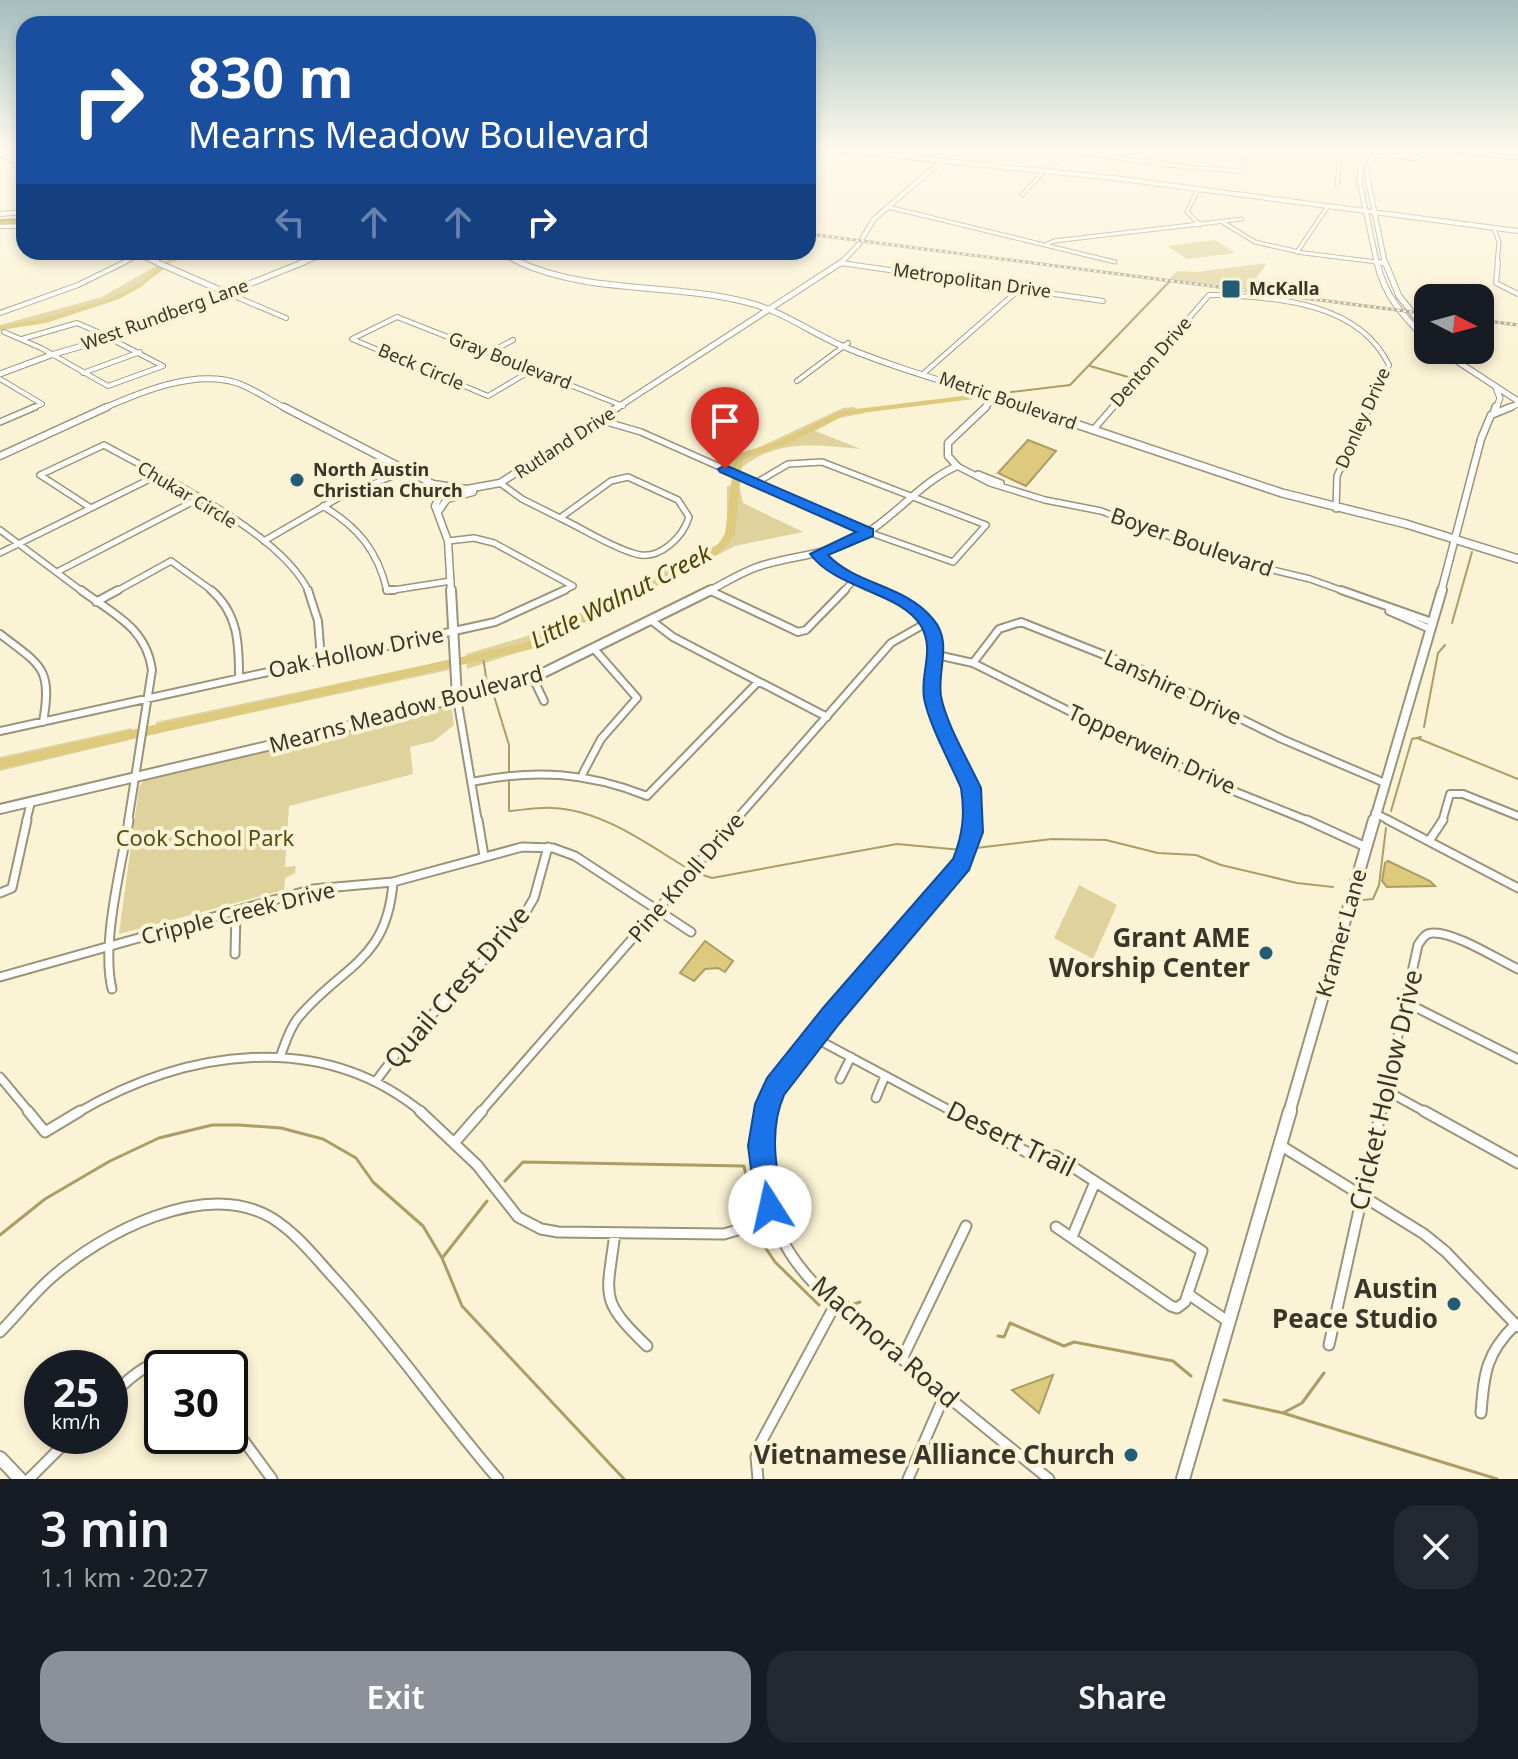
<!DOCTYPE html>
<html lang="en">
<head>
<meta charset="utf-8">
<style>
  :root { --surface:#171b24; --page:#242831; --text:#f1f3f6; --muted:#9ea1a6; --accent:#8c9099 }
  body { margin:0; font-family:"Noto Sans",sans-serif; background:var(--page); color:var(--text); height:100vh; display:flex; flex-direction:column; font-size:30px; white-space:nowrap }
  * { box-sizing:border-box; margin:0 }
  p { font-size:26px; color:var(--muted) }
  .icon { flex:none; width:44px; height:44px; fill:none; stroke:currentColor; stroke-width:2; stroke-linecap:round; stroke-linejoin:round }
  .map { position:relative; height:1479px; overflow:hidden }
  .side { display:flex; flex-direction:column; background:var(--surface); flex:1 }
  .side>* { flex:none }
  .guide { position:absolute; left:16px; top:16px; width:800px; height:244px; border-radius:24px; box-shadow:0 4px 12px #0003; background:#1a4fa0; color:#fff; overflow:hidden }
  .needle { width:52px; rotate:96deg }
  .controls { position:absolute; left:1414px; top:284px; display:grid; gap:16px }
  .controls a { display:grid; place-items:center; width:80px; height:80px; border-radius:16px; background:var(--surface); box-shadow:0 4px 12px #0003; font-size:40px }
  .speed { position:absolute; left:24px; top:1350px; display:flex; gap:16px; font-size:40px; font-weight:700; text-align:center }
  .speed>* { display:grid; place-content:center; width:104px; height:104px; border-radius:50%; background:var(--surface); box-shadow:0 4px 12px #0003; line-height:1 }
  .speed small { font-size:20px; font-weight:400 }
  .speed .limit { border:4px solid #111; border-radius:12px; background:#fff; color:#111 }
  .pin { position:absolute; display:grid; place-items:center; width:68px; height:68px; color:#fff; margin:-82px -34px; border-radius:50% 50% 50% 0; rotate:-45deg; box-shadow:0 0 8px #0007 }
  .pin .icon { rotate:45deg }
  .me { position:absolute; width:88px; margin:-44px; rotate:350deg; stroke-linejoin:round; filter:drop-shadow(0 0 6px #0008) }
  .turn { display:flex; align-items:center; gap:28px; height:168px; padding:0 40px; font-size:36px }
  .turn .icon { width:104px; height:104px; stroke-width:2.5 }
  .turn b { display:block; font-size:56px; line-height:68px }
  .lanes { display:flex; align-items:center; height:76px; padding:0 40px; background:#0003; justify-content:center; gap:40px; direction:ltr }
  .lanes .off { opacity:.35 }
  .round { display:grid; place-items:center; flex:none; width:84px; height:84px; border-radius:24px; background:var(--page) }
  .headline { display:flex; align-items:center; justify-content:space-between; height:136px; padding:0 40px }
  h1 { font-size:48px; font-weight:600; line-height:60px }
  .cta { display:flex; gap:16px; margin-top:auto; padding:16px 40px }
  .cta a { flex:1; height:92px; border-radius:24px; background:var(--accent); color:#fff; font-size:32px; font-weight:600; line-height:92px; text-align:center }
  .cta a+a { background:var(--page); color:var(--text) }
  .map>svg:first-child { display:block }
  .green { fill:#dfd29d }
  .water { fill:#ddca7d; stroke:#ac9d64; stroke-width:2 }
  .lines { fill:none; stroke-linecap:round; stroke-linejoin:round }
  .stream-far1 { stroke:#ac9d64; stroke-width:2 }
  .stream { stroke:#ac9d64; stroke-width:3 }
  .river { fill:#ddca7d; fill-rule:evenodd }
  .minor-far5-casing { stroke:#9b9478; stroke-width:5 }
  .minor-far4-casing { stroke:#9b9478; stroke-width:6 }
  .minor-far3-casing { stroke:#9b9478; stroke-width:8 }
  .minor-far2-casing { stroke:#9b9478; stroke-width:10 }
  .minor-far1-casing { stroke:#9b9478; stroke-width:11 }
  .minor-casing { stroke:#9b9478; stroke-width:13 }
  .tertiary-far5-casing { stroke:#9b9478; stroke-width:6 }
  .tertiary-far4-casing { stroke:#9b9478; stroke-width:7 }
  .tertiary-far3-casing { stroke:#9b9478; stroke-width:9 }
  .tertiary-far2-casing { stroke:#9b9478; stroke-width:12 }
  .tertiary-far1-casing { stroke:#9b9478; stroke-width:14 }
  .tertiary-casing { stroke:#9b9478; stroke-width:16 }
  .secondary-far2-casing { stroke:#9b9478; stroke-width:6 }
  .secondary-far1-casing { stroke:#9b9478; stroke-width:7 }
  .secondary-casing { stroke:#9b9478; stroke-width:10 }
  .motorway-casing { stroke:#8b792c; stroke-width:4 }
  .minor-far5 { stroke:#fff; stroke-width:3 }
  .minor-far4 { stroke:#fff; stroke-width:4 }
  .minor-far3 { stroke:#fff; stroke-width:5 }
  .minor-far2 { stroke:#fff; stroke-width:6 }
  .minor-far1 { stroke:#fff; stroke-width:7 }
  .minor { stroke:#fff; stroke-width:9 }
  .tertiary-far5 { stroke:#fff; stroke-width:4 }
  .tertiary-far4 { stroke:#fff; stroke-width:5 }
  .tertiary-far3 { stroke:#fff; stroke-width:6 }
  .tertiary-far2 { stroke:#fff; stroke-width:8 }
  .tertiary-far1 { stroke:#fff; stroke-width:10 }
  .tertiary { stroke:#fff; stroke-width:12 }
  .secondary-far2 { stroke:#fff; stroke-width:4 }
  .secondary-far1 { stroke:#fff; stroke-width:5 }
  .secondary { stroke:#fff; stroke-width:7 }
  .motorway { fill:#b79e2e; fill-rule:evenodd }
  .rail-casing { stroke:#a19b85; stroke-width:3 }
  .rail { stroke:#fbf3d5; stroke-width:2; stroke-dasharray:3; stroke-linecap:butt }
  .route { fill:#1a73e8; stroke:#114b97; stroke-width:2 }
  .poi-dot { fill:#225d75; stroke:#fbf3d5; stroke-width:3 }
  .labels { text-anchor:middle; stroke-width:8; stroke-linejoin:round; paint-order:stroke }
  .far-street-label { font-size:18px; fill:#383529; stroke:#fbf3d5 }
  .far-poi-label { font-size:18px; font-weight:bold; fill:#383529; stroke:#fbf3d5; text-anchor:start }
  .street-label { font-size:22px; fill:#383529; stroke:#fbf3d5 }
  .park-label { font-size:22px; fill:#5a4c11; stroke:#fbf3d5 }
  .water-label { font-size:24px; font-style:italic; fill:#534506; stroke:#fbf3d5 }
  .near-poi-label { font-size:26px; font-weight:bold; fill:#383529; stroke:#fbf3d5; text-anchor:end }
  .near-street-label { font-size:26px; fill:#383529; stroke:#fbf3d5 }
</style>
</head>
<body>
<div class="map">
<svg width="1518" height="1479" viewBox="0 0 1518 1479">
  <rect width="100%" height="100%" fill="#fbf3d5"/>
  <path class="green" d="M1215,240l20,13 -48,6 -20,-13z
    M1267,263l-14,19 20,5 -3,5 -101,-13 8,-8 20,1z
    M156,266l7,4c-48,38 -105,46 -163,61v-6l102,-28z
    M853,407l12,6 -26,5 -24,13 46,18c-45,-4 -85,-11 -122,21l-16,-7 8,-8 26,-7 86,-40z
    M739,484l4,19 60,29 -68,14 -200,101 -68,22 -1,-15 58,-17 44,-18 150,-75 9,-11v-47z
    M448,660l1,10 -295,64 2,-12z
    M451,705l3,20 -20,16 -24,6 3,27 -124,32 -4,61 11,-1 -1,7 -10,5 -1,12 -165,44 20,-147 5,-7z
    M132,728l-3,12 -129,31v-14z
    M1079,885l38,20 -24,54 -39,-21z"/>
  <path class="water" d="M1028,440l28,11 -30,35 -28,-13z
    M1388,861l42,20 5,5 -48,1 -5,-6 3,-18z
    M705,941l28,20 -8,11 -7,-4 -13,1 -11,12 -14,-8z
    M1053,1375l-14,38 -27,-23z"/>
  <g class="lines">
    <path class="stream-far1" d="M1090,366l38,11
      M1011,392l59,-7 99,-103
      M1452,623l20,-71
      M483,657l4,27
      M494,696l15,49v27
      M1424,727l14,-74 7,-8
      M1417,738l101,41
      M509,779v32c14,-1 30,-4 44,-3 48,2 93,35 132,59
      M1391,811l21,-72 9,-2
      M976,848l76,-9 54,1 52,13 38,2 25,10 76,18 36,4
      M700,874l12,4 185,-34 65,6
      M1363,900l10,-1 6,-14 7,-57"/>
    <path class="stream" d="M505,1181l18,-19 221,4 9,45
      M0,1235l45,-36 65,-38 49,-23 53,-13h27l42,3 42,11 33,19 17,24 50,44 19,32 20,48 162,173
      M761,1241l14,21 44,43
      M443,1257l44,-56
      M843,1299l8,6 9,-3
      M998,1336l6,1 6,-14 54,23 10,-4 99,19 18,15
      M1224,1400l59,13 19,-10 22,-30
      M1283,1413l214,66"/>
    <path class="river" d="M194,252h10l-34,11 -29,24 -22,12 -73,24 -46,7v-4l42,-7 73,-22 22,-12 29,-24z
      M979,394h3v4l-137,17 -58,29 -42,14 -3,3 -7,73 -11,15 -14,10 -178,90 -532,120v-10l525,-116 179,-88 14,-10 7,-11 9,-74 5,-6 42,-14 59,-29z"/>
    <g class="minor-far5-casing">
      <path id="minor-far5" d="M1051,148l116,17 70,6 6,-1 2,-12
        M1334,148l35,6
        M1435,148l83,10
        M0,155l24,10
        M1152,162l5,-1 7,-13
        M1049,171l15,-21
        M1337,185l4,-37
        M1198,189l-11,23 13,13
        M1022,195l23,-25
        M888,207l227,55
        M1224,223l31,19 49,11 81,10
        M1494,228l5,14 -2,22
        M1045,245l9,-4 188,-22
        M1297,252l31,-46
        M841,263l6,1
        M121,264l18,-9"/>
    </g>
    <g class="minor-far4-casing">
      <path id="minor-far4" d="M1376,262l9,1
        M1498,262l-2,21 22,11
        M841,263l262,38
        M227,293l59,25
        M0,313l78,-28 47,-23
        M397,317l135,53 -44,26 -136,-57z
        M4,332l37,16 67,38 55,-20 -46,-24
        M22,339l55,-16 23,10
        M489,353l24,-13
        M532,370l91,36
        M83,373l57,-21
        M924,373l90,-79 3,-7
        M0,379l42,25 -12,5
        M797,381l51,-38
        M1111,409l98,-114h11c60,3 139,8 169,70l-21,44"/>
    </g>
    <g class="minor-far3-casing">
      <path id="minor-far3" d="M600,420l41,12 115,51
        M0,422l35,-15
        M1093,430l20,-23
        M822,462l164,63 -33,37 -85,-30 -112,-49 32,-19z
        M957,466l33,17 55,17 56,11 135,50 74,18 36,13
        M978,474l23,9
        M628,477l50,23 11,17c-6,20 -30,44 -53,37 -26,-7 -52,-25 -76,-36l51,-37z
        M500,483l22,16 38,19
        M323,506c35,21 55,45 64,85l64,-10
        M91,508l-51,-33 64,-30c57,32 177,87 205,147
        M1336,509l1,-33 32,-69
        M0,530l83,62
        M264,541l74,-43 67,-27
        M448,541l26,-3 20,5 79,43 -13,6
        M0,553l156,-77
        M818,554l23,20 41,18
        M57,572l139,-72
        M115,592l56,-31 43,31
        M843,592l11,-12"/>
    </g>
    <g class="minor-far2-casing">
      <path id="minor-far2" d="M81,590c32,24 65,37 71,80l-24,152
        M211,590c27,23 28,53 28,86
        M308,590l10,31 3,38
        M387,590h7
        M877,590c20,8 43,18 54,38 12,21 -3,44 1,67 7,44 44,81 42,127
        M1341,590l91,32
        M711,591l87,41 8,-2 39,-40
        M96,602l22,-12
        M1389,611l41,18
        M652,621l21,16 154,80
        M0,634c40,31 53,33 43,88
        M937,655l36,8 238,119 100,40
        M973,663l26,-34 22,-7 121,48 140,69 103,44
        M533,678l11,23
        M457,698l21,124
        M0,731l495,-109 70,-32
        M583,773l18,-34 36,-41 -42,-48
        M471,782c63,-13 116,-10 176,14l111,-114
        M1375,813l17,9
        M26,822l5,-20
        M734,822l157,-179 37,-21
        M1442,822l8,-28h13l55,22"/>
    </g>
    <g class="minor-far1-casing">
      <path id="minor-far1" d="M478,820l6,36
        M1307,820l59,27
        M1388,820l130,68
        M1429,841l14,-21
        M0,893l12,-5 15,-68
        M235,954l1,-42
        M0,977l313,-88 80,-7 129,-35 31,1 22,8 116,76
        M112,989c-11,-45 9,-121 17,-169
        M1405,1002l113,57
        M813,1037l142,76
        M280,1057c5,-13 9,-28 18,-39 44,-53 89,-56 95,-136
        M0,1077l30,36
        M840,1079l11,-22
        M376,1081l27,-36 117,-123 14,-24 14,-51
        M1385,1090l42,23
        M876,1098l9,-22
        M77,1113c108,-63 243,-85 346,0
        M480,1113l256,-293
        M765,1113l11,-26 55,-71 131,-152 10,-23 2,-21
        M1381,1113l37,-168c4,-6 7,-12 15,-12 22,-1 64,26 85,36"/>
    </g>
    <g class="minor-casing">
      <path id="minor" d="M28,1111l17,21 35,-21
        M420,1111l57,54 41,52 23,12 17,3 166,2 50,-15
        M766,1111c-8,48 -3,100 24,142 27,42 69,71 107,102 50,41 101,83 152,124
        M951,1111l81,44 24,1 146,95 -17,51 -8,6 -6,-2 -115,-79
        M1424,1111l94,52
        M454,1143l28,-32
        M1280,1145l144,89 22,18 72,75
        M615,1233c-8,64 -17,66 32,113
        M1072,1237l23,-55
        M1188,1294l41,28
        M0,1332c17,-17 32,-37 50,-53 51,-46 155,-101 222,-61 24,15 42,38 61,59 59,64 108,136 165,202
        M1329,1345l52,-234
        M902,1359l64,-133
        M110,1397c23,-22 46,-47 78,-29
        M1481,1413c3,-40 5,-60 35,-89
        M230,1422l42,57
        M29,1479l43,-43
        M758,1479l-2,-22 3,-11 76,-141
        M908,1479l37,-85"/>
    </g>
    <g class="tertiary-far5-casing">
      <path id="tertiary-far5" d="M1369,154l47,4 19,-10
        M133,252l27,12
        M840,264l19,-20 15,-25 69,-59"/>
    </g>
    <g class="tertiary-far4-casing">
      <path id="tertiary-far4" d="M156,262l71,31
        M102,409c39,-17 92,-40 135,-26 17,6 34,18 50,26
        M615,409l227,-147
        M983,409l16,-15
        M1506,409l12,-5"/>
    </g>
    <g class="tertiary-far3-casing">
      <path id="tertiary-far3" d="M284,407l149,77 34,5 33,-6 118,-76
        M0,456l107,-49
        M444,487l-9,19 13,35 3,51
        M438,512l9,-13 26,-7
        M707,592c16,-8 33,-19 50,-25 31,-11 65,-11 95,-26 40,-19 65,-57 105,-75l-9,-10v-13l38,-36
        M1441,592l40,-153 10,-24 20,-8"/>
    </g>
    <g class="tertiary-far2-casing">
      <path id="tertiary-far2" d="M451,590l6,108
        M0,809l318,-75 215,-56 178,-88
        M1374,822l68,-232"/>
    </g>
    <g class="tertiary-far1-casing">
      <path id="tertiary-far1" d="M1289,1113l85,-293"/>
    </g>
    <g class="tertiary-casing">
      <path id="tertiary" d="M0,1458l20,21
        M1183,1479l107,-368"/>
    </g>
    <g class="secondary-far2-casing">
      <path id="secondary-far2" d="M819,148l303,31 396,52
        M1373,148l-12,17 -2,14 18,85
        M1381,148l-13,17 -1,10 18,89
        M0,214l24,-2
        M0,226h24
        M498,252l25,12
        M299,264l30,-12"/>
    </g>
    <g class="secondary-far1-casing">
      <path id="secondary-far1" d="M519,262c70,32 153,21 227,40 39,10 60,28 94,43 61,26 128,43 191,64
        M1377,262c7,34 27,55 51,79
        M1385,262l14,34 27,34
        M1440,350l78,51
        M0,374l51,-19 79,-23 174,-70
        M1496,409l4,-11 -4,-10"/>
    </g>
    <g class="secondary-casing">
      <path id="secondary" d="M1025,407l257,86 124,31 112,35
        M1494,413l2,-6"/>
    </g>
    <g class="motorway-casing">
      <path id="motorway" d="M19,211h5v4l-7,-1z
        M24,220v4l-24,1v-4z"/>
    </g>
    <use href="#minor-far5" class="minor-far5"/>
    <use href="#minor-far4" class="minor-far4"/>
    <use href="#minor-far3" class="minor-far3"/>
    <use href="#minor-far2" class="minor-far2"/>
    <use href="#minor-far1" class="minor-far1"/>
    <use href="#minor" class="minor"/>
    <use href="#tertiary-far5" class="tertiary-far5"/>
    <use href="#tertiary-far4" class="tertiary-far4"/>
    <use href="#tertiary-far3" class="tertiary-far3"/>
    <use href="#tertiary-far2" class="tertiary-far2"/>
    <use href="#tertiary-far1" class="tertiary-far1"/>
    <use href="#tertiary" class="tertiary"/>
    <use href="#secondary-far2" class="secondary-far2"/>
    <use href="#secondary-far1" class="secondary-far1"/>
    <use href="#secondary" class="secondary"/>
    <use href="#motorway" class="motorway"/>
    <g class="rail-casing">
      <path id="rail" d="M808,234l620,80
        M1480,320l38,5"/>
    </g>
    <use href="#rail" class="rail"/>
  </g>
  <linearGradient id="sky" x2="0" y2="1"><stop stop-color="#a3bdbd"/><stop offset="0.42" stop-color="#fdfaec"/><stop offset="1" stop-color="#fdfaec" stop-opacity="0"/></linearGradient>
  <rect width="1518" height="355" fill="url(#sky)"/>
  <path class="route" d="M725,465l148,64v7l-45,19c28,30 78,30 105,64 20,23 4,51 8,77 5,28 28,66 40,92l2,44 -14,38 -130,154 -55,71c-16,37 -7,75 -1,112l-4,10 -9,4 -10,-4 -4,-10 -8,-61 7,-42 12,-26 56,-70 130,-149c10,-25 12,-45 8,-71 -11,-26 -32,-63 -37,-90 -4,-25 11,-48 -3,-72 -20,-34 -84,-36 -111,-72l46,-22 -136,-60 -2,-3z"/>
  <g class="poi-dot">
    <rect x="1221" y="279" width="20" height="20" rx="4"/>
    <circle cx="297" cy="480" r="8"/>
    <circle cx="1266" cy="953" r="8"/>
    <circle cx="1454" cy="1304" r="8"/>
    <circle cx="1131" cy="1455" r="8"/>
  </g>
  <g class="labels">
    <g class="far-street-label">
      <text transform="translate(972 281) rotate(8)" y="6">Metropolitan Drive</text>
      <text transform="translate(165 315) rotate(-20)" y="6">West Rundberg Lane</text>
      <text transform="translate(510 361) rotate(21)" y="6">Gray Boulevard</text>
      <text transform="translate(1151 362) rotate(-49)" y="6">Denton Drive</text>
      <text transform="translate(421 367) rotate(23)" y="6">Beck Circle</text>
      <text transform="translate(1008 401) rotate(19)" y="6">Metric Boulevard</text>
      <text transform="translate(1363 418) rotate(-66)" y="6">Donley Drive</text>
      <text transform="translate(565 443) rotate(-33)" y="6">Rutland Drive</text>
      <text transform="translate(187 495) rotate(31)" y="6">Chukar Circle</text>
    </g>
    <g class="far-poi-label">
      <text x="1249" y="295">McKalla</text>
      <text x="313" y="476">North Austin<tspan x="313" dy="21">Christian Church</tspan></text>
    </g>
    <g class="street-label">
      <text transform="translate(1192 542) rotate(19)" y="8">Boyer Boulevard</text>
      <text transform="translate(356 652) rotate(-12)" y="8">Oak Hollow Drive</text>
      <text transform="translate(1173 687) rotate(25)" y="8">Lanshire Drive</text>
      <text transform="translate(406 709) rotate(-15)" y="8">Mearns Meadow Boulevard</text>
      <text transform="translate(1152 749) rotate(25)" y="8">Topperwein Drive</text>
      <text transform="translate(686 877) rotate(-49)" y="8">Pine Knoll Drive</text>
      <text transform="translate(238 913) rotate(-14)" y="8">Cripple Creek Drive</text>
      <text transform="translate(1341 933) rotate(-74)" y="8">Kramer Lane</text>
    </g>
    <g class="park-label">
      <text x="205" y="846">Cook School Park</text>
    </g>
    <g class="water-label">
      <text transform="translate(621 597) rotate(-27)" y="8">Little Walnut Creek</text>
    </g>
    <g class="near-poi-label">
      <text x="1250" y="947">Grant AME<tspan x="1250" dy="30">Worship Center</tspan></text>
      <text x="1438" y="1298">Austin<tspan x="1438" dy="30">Peace Studio</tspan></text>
      <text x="1115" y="1464">Vietnamese Alliance Church</text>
    </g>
    <g class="near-street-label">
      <text transform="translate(457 987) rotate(-49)" y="9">Quail Crest Drive</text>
      <text transform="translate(1386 1090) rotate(-77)" y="9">Cricket Hollow Drive</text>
      <text transform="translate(1011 1139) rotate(26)" y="9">Desert Trail</text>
      <text transform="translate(885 1342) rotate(41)" y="9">Macmora Road</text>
    </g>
  </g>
</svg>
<div class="controls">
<a><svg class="needle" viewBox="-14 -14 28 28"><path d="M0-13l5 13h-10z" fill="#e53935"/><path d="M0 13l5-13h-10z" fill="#9ea1a6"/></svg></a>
</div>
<div class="speed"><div>25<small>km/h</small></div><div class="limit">30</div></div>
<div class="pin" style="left:725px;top:469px;background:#d93025"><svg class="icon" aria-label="arrive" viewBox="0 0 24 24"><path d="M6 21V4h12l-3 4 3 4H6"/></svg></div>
<svg class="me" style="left:770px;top:1207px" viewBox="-20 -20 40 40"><circle r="19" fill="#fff"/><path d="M0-13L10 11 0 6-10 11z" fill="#1a73e8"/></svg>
<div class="guide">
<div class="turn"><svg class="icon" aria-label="right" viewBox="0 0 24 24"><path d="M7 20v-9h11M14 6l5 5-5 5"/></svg><div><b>830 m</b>Mearns Meadow Boulevard</div></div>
<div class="lanes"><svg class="icon off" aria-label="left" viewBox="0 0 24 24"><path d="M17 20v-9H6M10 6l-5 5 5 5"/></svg><svg class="icon off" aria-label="ahead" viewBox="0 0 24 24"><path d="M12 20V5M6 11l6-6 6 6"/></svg><svg class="icon off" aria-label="ahead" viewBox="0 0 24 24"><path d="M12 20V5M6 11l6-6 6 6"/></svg><svg class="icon" aria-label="right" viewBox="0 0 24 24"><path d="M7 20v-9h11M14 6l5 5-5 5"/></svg></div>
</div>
</div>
<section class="side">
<div class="headline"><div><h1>3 min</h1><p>1.1 km · 20:27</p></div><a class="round"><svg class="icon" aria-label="close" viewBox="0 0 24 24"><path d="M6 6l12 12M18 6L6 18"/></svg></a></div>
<div class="cta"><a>Exit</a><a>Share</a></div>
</section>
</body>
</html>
